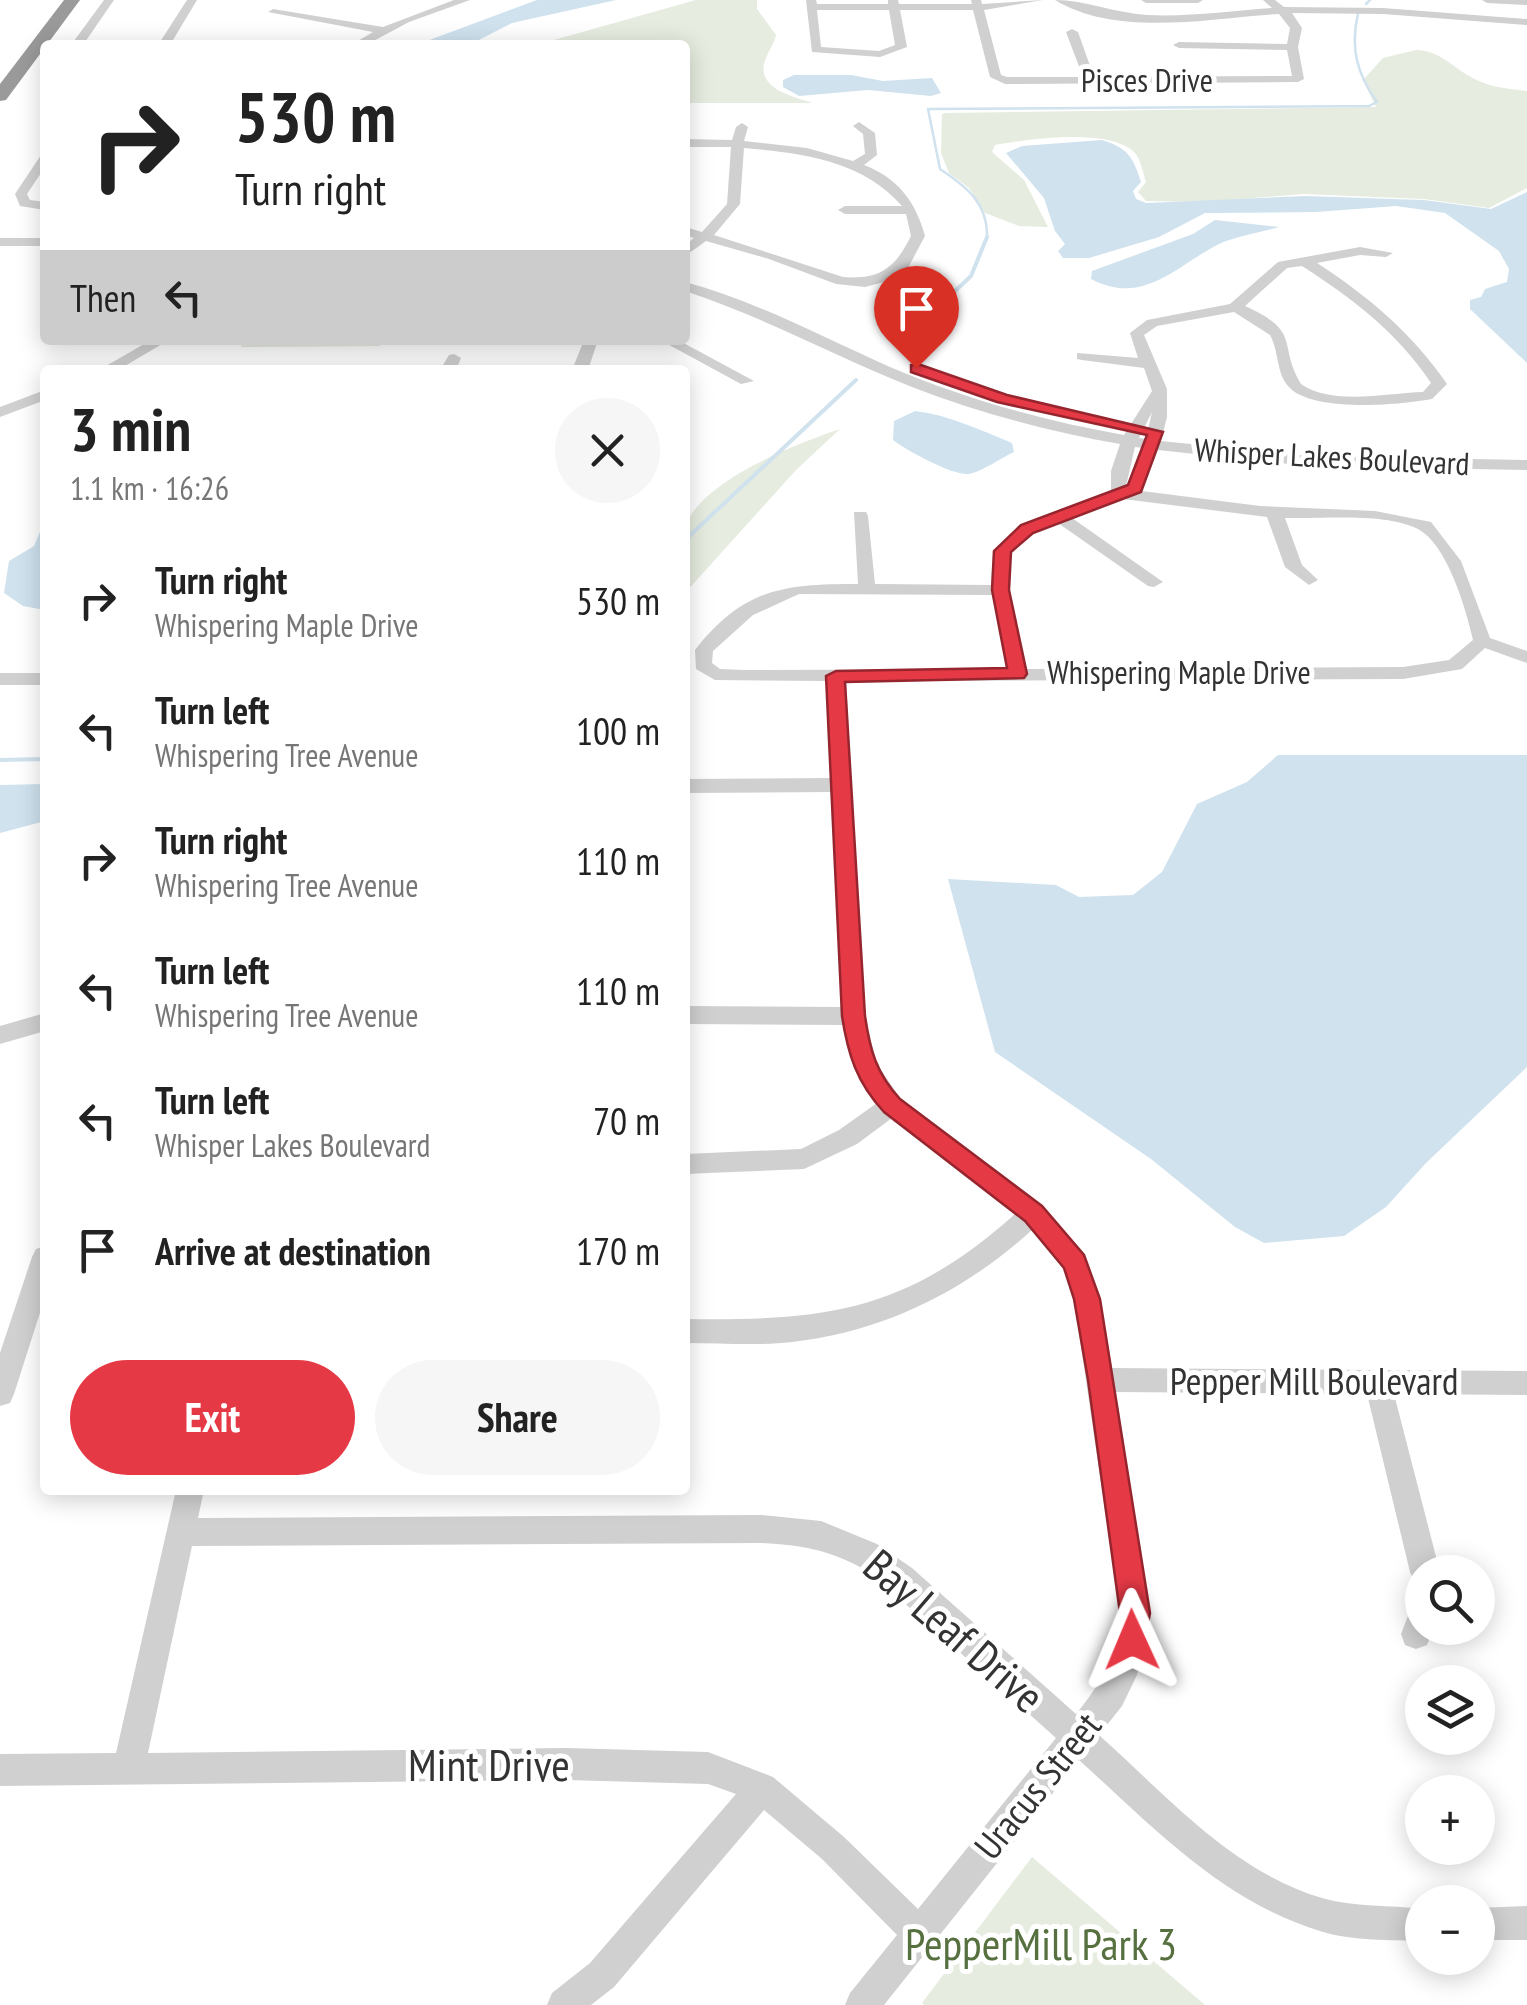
<!DOCTYPE html>
<html lang="en">
<head>
<meta charset="utf-8">
<style>
  :root { --surface:#fff; --page:#f6f6f6; --text:#222; --muted:#767676; --accent:#e63946 }
  body { margin:0; font-family:"PT Sans Narrow",sans-serif; background:var(--page); color:var(--text); height:100vh; display:flex; flex-direction:column; font-size:38px; white-space:nowrap }
  * { box-sizing:border-box; margin:0 }
  p { font-size:32px; color:var(--muted) }
  .icon { flex:none; width:55px; height:55px; fill:none; stroke:currentColor; stroke-width:2; stroke-linecap:round; stroke-linejoin:round }
  .map { position:relative; flex:1; overflow:hidden }
  .panel { position:absolute; left:40px; top:365px; width:650px; height:1130px; display:flex; flex-direction:column; background:var(--surface); border-radius:10px; box-shadow:0 5px 25px #0003 }
  .panel>* { flex:none }
  .banner { position:absolute; left:40px; top:40px; width:650px; height:305px; border-radius:10px; box-shadow:0 5px 25px #0003; background:#fff; color:var(--text); overflow:hidden }
  .tools { position:absolute; left:1405px; top:1555px; display:grid; gap:20px }
  .tools a { display:grid; place-items:center; width:90px; height:90px; border-radius:50%; background:var(--surface); box-shadow:0 5px 25px #0003; font-size:50px }
  .pin { position:absolute; display:grid; place-items:center; width:85px; height:85px; color:#fff; margin:-102px -42px; border-radius:50% 50% 50% 0; rotate:-45deg; box-shadow:0 0 10px #0007 }
  .pin .icon { rotate:45deg }
  .me { position:absolute; width:110px; margin:-55px; rotate:359deg; stroke-linejoin:round; filter:drop-shadow(0 0 8px #0008) }
  .turn { display:flex; align-items:center; gap:35px; height:210px; padding:0 30px; font-size:45px }
  .turn .icon { width:130px; height:130px; stroke-width:2.5 }
  .turn b { display:block; font-size:70px; line-height:85px }
  .then { display:flex; align-items:center; height:95px; padding:0 30px; background:#0003; gap:20px; font-size:38px }
  .round { display:grid; place-items:center; flex:none; width:105px; height:105px; border-radius:52px; background:var(--page) }
  .summary { display:flex; align-items:center; justify-content:space-between; height:170px; padding:0 30px }
  h1 { font-size:60px; font-weight:700; line-height:75px }
  .action { display:flex; gap:20px; margin-top:auto; padding:20px 30px }
  .action a { flex:1; height:115px; border-radius:60px; background:var(--accent); color:#fff; font-size:40px; font-weight:700; line-height:115px; text-align:center }
  .action a+a { background:var(--page); color:var(--text) }
  ul { padding:0; list-style:none }
  li { display:flex; align-items:center; gap:30px; height:130px; padding:0 30px }
  li div { flex:1 }
  li b { display:block; font-size:38px }
  li em { font-style:normal }
  .map>svg:first-child { display:block }
  .green { fill:#e6ecdf }
  .water { fill:#cfe2ee }
  .lines { fill:none; stroke-linecap:round; stroke-linejoin:round }
  .stream-far1 { stroke:#cfe2ee; stroke-width:2.5 }
  .stream { stroke:#cfe2ee; stroke-width:4 }
  .minor { fill:#d0d0d0; fill-rule:evenodd }
  .highway { fill:#9a9a9a; fill-rule:evenodd }
  .route { fill:#e63946; stroke:#96252e; stroke-width:2.5 }
  .labels { text-anchor:middle; stroke-width:10; stroke-linejoin:round; paint-order:stroke }
  .far-street-label { font-size:32px; fill:#333; stroke:#fff }
  .street-label { font-size:38px; fill:#333; stroke:#fff }
  .near-street-label { font-size:45px; fill:#333; stroke:#fff }
  .near-park-label { font-size:45px; fill:#56703f; stroke:#fff }
</style>
</head>
<body>
<div class="map">
<svg width="1527" height="2005" viewBox="0 0 1527 2005">
  <rect width="100%" height="100%" fill="#fff"/>
  <path class="green" d="M696,0h61v9l19,26c-2,9 -7,15 -10,23 -13,30 27,39 47,45h-128v-58h-149z
    M1416,50c26,0 39,21 63,31 15,7 32,8 48,10v97l-38,20 -65,-9 -121,-5 -99,8 -58,-1 -8,-9 8,-10c-3,-9 -5,-22 -11,-29 -24,-26 -108,-14 -140,-8l-3,7 32,28 24,47 -29,-1 -34,-13 -16,-25 -20,-15 -8,-20 1,-39 4,-1 430,-6 -13,-27 20,-22z
    M243,340h139l-2,6 -139,1z
    M840,429l-44,41 -111,123c0,-19 -7,-55 2,-71 21,-44 109,-78 153,-93z
    M1032,1857l173,148h-281l-2,-2z"/>
  <path class="water" d="M537,0h79l-104,23 -43,22h-53z
    M794,75h57l32,6 49,-3 9,15 -10,3 -63,-6 -69,6 -16,-9v-7z
    M1102,140c26,8 31,17 39,42l-8,9 3,8 10,4 159,-7 119,4 67,9 36,-17v171l-57,-54v-9l11,-3 4,-8 22,-7 2,-13 -10,-18 -54,-38 -49,-7 -80,6 -111,1 -46,24 -70,21h-26l-5,-7 7,-7 -10,-13 -11,-33 -38,-45 16,-7z
    M1215,220l64,7c-17,5 -36,8 -53,14 -43,17 -79,68 -135,38l1,-8 101,-37z
    M915,411c34,4 65,19 97,32l2,9c-13,6 -31,19 -45,22 -16,2 -63,-24 -76,-34l1,-19z
    M45,520v90l-22,-4 -19,-13 5,-32 25,-15z
    M1278,755h249v312l-101,96 -40,44 -42,29 -80,7 -29,-16 -84,-68 -156,-107 -47,-173 108,6 23,12 54,-2 29,-23 35,-68 50,-22z
    M45,784v37l-45,12v-48z"/>
  <g class="lines">
    <path class="stream-far1" d="M1366,4l4,-4
      M987,239c2,-35 -20,-52 -47,-70l-12,-60 441,-3 8,-4c-20,-28 -27,-54 -19,-88"/>
    <path class="stream" d="M902,341l69,-65 16,-39
      M685,540l171,-160
      M0,760l45,-1"/>
    <path class="minor" d="M104,0h10l-31,45h-12z
      M187,0h10l-27,45h-12z
      M454,0h16l-61,22 -43,23h-15l22,-13 -105,-20 5,-3 110,18z
      M806,0h10l1,4h71v-4h10l1,4h73l-1,-4h10l1,4 61,-4 -59,10 17,65 6,2h76l-17,-45 6,-3 6,3 16,45 198,-1 -5,-26 -108,-2 -6,-3 6,-3 108,2 3,-16 -11,-14c-70,4 -161,24 -224,-14 30,0 60,13 92,15 41,2 83,-4 125,-7l-9,-8h12l9,7 99,1 144,11v6l-144,-11 -91,-1 10,15 -4,19 6,32 -6,3 -293,2 -15,-7 -17,-67h-73l7,37 -27,10 -68,-5zM817,10h72l6,35 -16,6 -58,-4z
      M1141,0h62l-5,3h-52z
      M1482,0h45v5l-40,-2z
      M859,122l16,11 2,22 -13,10c34,13 52,37 61,71l-16,30 -17,14 -27,7 -29,-3 -67,-25 -63,-18 -21,15v-11l9,-7 -9,-3v-8l17,5 25,-28 4,-57h-46v-8l47,1 4,-13 6,-4 6,4 -4,14 63,7 46,13 12,-7 -2,-20 -10,-8zM744,148c58,5 118,12 158,58h-57l-7,4 7,4h61l5,22c-16,32 -31,44 -68,41l-129,-42 26,-31z
      M45,154v13l-18,27 3,6 15,2v8l-25,-4 -5,-12 26,-39z
      M0,238h45v8h-45z
      M1360,247l33,6 -7,4 -26,-2 -43,8c51,33 95,70 130,121l-15,15c-31,6 -122,14 -144,-13 -12,-14 -9,-35 -18,-51l-36,-23 -77,14 -13,9 23,54v28l-6,24 147,15 219,4v10l-219,-4 -150,-16 -16,41 118,15 115,5 56,11 30,39 29,77 37,13v12l-42,-15 -23,21 -59,10 -557,2 18,335 13,48 23,34 142,109 42,47 16,45 12,69 415,3v24l-133,-1 46,178h-18v13l-7,-3 -5,-10 -43,-178 -251,-2 34,221 -13,62 -15,31 -23,29c67,60 134,137 223,163 31,9 69,7 100,11v32c-31,-1 -69,0 -99,-9 -99,-29 -170,-105 -244,-172l-195,245h-39l5,-12 47,-58 -75,-76 -58,-49 -150,177 -23,18h-44l5,-12 38,-30 146,-169 -28,-10 -142,-4 -566,6v-32l116,-1 60,-263h28l-6,28 563,-3 60,6 56,23 35,24 164,146c31,-38 35,-52 44,-101l-46,-314 -10,-32 -32,-37c-67,61 -149,102 -240,112 -35,4 -71,1 -107,1v-24c140,2 221,-7 330,-105l-123,-96 -35,26 -53,25 -119,5v-20l116,-5 38,-19 38,-27 -23,-39 -11,-39 -158,-1v-18l156,1 -9,-215 -147,1v-14l146,-1 -4,-97 -112,-1 -19,-11 -1,-19c49,-62 89,-66 163,-66l-4,-72h12l2,4 7,68 116,1 2,-34 28,-26 90,-33v-21l9,-27c-70,-12 -141,-31 -208,-57 -76,-30 -148,-70 -227,-96v-9c71,19 137,55 205,85 75,32 154,54 234,68l28,-44 -8,-23 -62,-8 -5,-1v-6l61,5 -8,-25 17,-13 83,-16 48,-42zM1302,266c50,32 96,67 129,117l-8,9c-36,1 -90,14 -122,-8 -24,-40 2,-52 -56,-78l42,-38zM1152,412l-6,27 -7,-1zM1135,447l8,1 -17,38zM1123,499l144,18 18,50 24,18 9,-5 -16,-15 -17,-47c36,1 100,-6 133,11 29,15 48,80 55,111l-24,20 -46,7 -377,2 -17,-79 2,-38 22,-19 25,-10 90,63 6,1 9,-5 -91,-64zM799,594l193,1 16,74 -264,1 -24,-1 -8,-6 1,-12 40,-36zM761,1543c43,2 75,8 112,32l183,163 -138,171 -74,-72 -71,-60 -65,-25 -142,-4 -418,5 44,-207z
      M151,340h18l-51,30h-19z
      M584,340h14l-10,30h-16z
      M660,340h18l76,41 -13,3z
      M454,354l7,4 -5,12h-16l9,-15z
      M45,390v10l-45,17v-10z
      M0,673h45v12h-45z
      M45,1013v18l-45,13v-18z
      M45,1246v51l-31,97 -4,9 -10,3v-53l32,-96 4,-8z
      M1422,1604v24h12l-7,17 -11,4 -11,-4 -4,-11 10,-26z
      M1527,1906v34h-49v-32z"/>
    <path class="highway" d="M64,0h16l-74,100 -6,1v-17z"/>
  </g>
  <path class="route" d="M911,365h10l86,30 156,37 -22,60 -108,41 -22,19 -2,38 18,84 -3,4 -179,4 20,334c5,34 11,57 35,83l142,107 42,49 16,44 50,314 -7,37 -11,5 -10,-5 -5,-10 3,-27 -32,-233 -14,-81 -10,-31 -39,-47 -141,-109c-27,-29 -36,-57 -42,-96l-16,-340 10,-5 171,-3 -15,-78 2,-39 27,-26 107,-40 19,-50 -150,-33 -86,-30z"/>
  <g class="labels">
    <g class="far-street-label">
      <text x="1147" y="92">Pisces Drive</text>
      <text transform="translate(1332 457) rotate(3)" y="11">Whisper Lakes Boulevard</text>
      <text x="1179" y="684">Whispering Maple Drive</text>
    </g>
    <g class="street-label">
      <text x="1314" y="1395">Pepper Mill Boulevard</text>
      <text transform="translate(1038 1786) rotate(-51)" y="13">Uracus Street</text>
    </g>
    <g class="near-street-label">
      <text transform="translate(954 1631) rotate(41)" y="16">Bay Leaf Drive</text>
      <text x="489" y="1781">Mint Drive</text>
    </g>
    <g class="near-park-label">
      <text x="1041" y="1960">PepperMill Park 3</text>
    </g>
  </g>
</svg>
<div class="tools">
<a><svg class="icon" aria-label="search" viewBox="0 0 24 24"><circle cx="10" cy="10" r="6"/><path d="M15 15l6 6"/></svg></a>
<a><svg class="icon" aria-label="layers" viewBox="0 0 24 24"><path d="M12 4l9 5-9 5-9-5zM3 14l9 5 9-5"/></svg></a>
<a>+</a>
<a>−</a>
</div>
<div class="pin" style="left:916px;top:368px;background:#d93025"><svg class="icon" aria-label="arrive" viewBox="0 0 24 24"><path d="M6 21V4h12l-3 4 3 4H6"/></svg></div>
<svg class="me" style="left:1132px;top:1640px" viewBox="-20 -20 40 40"><path d="M0-17L14 15 0 8-14 15z" fill="#e63946" stroke="#fff" stroke-width="4"/></svg>
<div class="banner">
<div class="turn"><svg class="icon" aria-label="right" viewBox="0 0 24 24"><path d="M7 20v-9h11M14 6l5 5-5 5"/></svg><div><b>530 m</b>Turn right</div></div>
<div class="then">Then<svg class="icon" aria-label="left" viewBox="0 0 24 24"><path d="M17 20v-9H6M10 6l-5 5 5 5"/></svg></div>
</div>
<section class="panel">
<div class="summary"><div><h1>3 min</h1><p>1.1 km · 16:26</p></div><a class="round"><svg class="icon" aria-label="close" viewBox="0 0 24 24"><path d="M6 6l12 12M18 6L6 18"/></svg></a></div>
<ul>
<li><svg class="icon" aria-label="right" viewBox="0 0 24 24"><path d="M7 20v-9h11M14 6l5 5-5 5"/></svg><div><b>Turn right</b><p>Whispering Maple Drive</p></div><em>530 m</em></li>
<li><svg class="icon" aria-label="left" viewBox="0 0 24 24"><path d="M17 20v-9H6M10 6l-5 5 5 5"/></svg><div><b>Turn left</b><p>Whispering Tree Avenue</p></div><em>100 m</em></li>
<li><svg class="icon" aria-label="right" viewBox="0 0 24 24"><path d="M7 20v-9h11M14 6l5 5-5 5"/></svg><div><b>Turn right</b><p>Whispering Tree Avenue</p></div><em>110 m</em></li>
<li><svg class="icon" aria-label="left" viewBox="0 0 24 24"><path d="M17 20v-9H6M10 6l-5 5 5 5"/></svg><div><b>Turn left</b><p>Whispering Tree Avenue</p></div><em>110 m</em></li>
<li><svg class="icon" aria-label="left" viewBox="0 0 24 24"><path d="M17 20v-9H6M10 6l-5 5 5 5"/></svg><div><b>Turn left</b><p>Whisper Lakes Boulevard</p></div><em>70 m</em></li>
<li><svg class="icon" aria-label="arrive" viewBox="0 0 24 24"><path d="M6 21V4h12l-3 4 3 4H6"/></svg><div><b>Arrive at destination</b></div><em>170 m</em></li>
</ul>
<div class="action"><a>Exit</a><a>Share</a></div>
</section>
</div>
</body>
</html>
